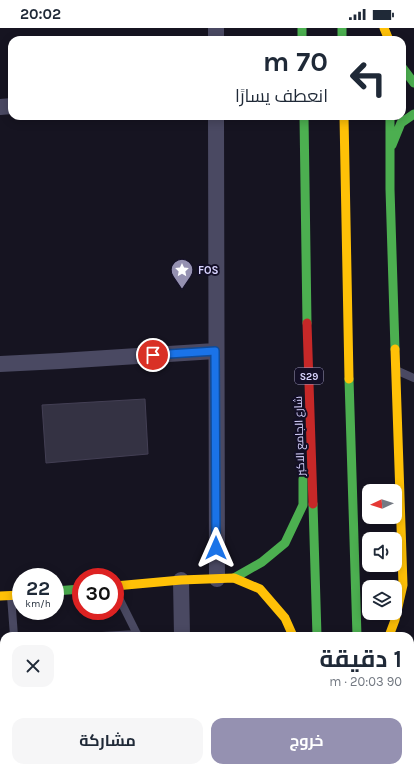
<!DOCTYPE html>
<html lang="ar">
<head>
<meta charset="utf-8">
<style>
  :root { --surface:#fff; --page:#f6f6f7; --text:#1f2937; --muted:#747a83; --accent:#9591b1 }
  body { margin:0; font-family:Karla,Cairo,sans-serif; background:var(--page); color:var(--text); direction:rtl; height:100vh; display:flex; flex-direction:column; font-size:15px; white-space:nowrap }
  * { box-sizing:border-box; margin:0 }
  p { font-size:13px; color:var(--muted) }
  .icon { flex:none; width:22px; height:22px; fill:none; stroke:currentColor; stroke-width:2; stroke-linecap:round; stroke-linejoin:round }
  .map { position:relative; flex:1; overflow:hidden; direction:ltr }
  .side { position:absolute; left:0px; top:604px; width:414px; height:140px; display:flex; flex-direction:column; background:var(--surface); border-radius:12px 12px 0 0; box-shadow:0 2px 10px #0003; direction:rtl }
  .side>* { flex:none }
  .hud { position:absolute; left:8px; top:8px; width:398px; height:84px; border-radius:12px; box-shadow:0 2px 10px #0003; direction:rtl; background:#fff; color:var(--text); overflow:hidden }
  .needle { width:26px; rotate:266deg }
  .controls { position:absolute; left:362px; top:456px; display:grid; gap:8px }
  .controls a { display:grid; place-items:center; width:40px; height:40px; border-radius:8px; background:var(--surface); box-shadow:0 2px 10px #0003; font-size:20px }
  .speed { position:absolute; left:12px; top:540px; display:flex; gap:8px; font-size:20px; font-weight:700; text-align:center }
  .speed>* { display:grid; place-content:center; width:52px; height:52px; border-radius:50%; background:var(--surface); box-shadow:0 2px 10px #0003; line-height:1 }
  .speed small { font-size:10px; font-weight:400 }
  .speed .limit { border:6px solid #d22; background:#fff; color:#111 }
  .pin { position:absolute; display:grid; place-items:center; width:34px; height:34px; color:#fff; margin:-17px; border:2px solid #fff; border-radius:50%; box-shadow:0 1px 4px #0007 }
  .me { position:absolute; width:44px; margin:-22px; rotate:0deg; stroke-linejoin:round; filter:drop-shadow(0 0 3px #0008) }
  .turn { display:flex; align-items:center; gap:14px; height:84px; padding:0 12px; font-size:18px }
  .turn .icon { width:52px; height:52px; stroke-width:2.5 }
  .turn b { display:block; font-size:28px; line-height:34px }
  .round { display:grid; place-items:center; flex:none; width:42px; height:42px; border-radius:12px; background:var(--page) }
  .headline { display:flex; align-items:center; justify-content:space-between; height:68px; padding:0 12px }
  h1 { font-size:24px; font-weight:700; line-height:30px }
  .button { display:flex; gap:8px; margin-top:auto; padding:8px 12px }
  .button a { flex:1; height:46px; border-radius:12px; background:var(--accent); color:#fff; font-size:16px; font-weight:700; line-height:46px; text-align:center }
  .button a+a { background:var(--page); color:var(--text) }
  .status { display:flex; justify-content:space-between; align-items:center; height:28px; padding:0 20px; background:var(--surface); direction:ltr }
  .status svg { height:11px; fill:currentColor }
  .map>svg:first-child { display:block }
  .building { fill:#343243; stroke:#433f54 }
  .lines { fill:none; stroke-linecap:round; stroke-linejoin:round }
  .lane { stroke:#4a4962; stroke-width:8 }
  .street { stroke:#4a4962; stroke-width:16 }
  .fast { stroke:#4caf50; stroke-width:9 }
  .slow { stroke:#ffc107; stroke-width:9 }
  .jam { stroke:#c62828; stroke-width:9 }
  .route-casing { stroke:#114b97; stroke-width:10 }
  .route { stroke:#1a73e8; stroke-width:7 }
  .labels { text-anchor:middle; stroke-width:4; stroke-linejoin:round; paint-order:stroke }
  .shield { fill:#130f26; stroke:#9e99be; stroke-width:1 }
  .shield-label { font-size:10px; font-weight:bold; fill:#d9d4ff }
  .poi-label { font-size:11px; font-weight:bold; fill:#d9d4ff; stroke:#130f26; text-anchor:start }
  .street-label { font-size:11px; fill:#d9d4ff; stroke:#130f26 }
</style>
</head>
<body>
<div class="status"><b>20:02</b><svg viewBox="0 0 49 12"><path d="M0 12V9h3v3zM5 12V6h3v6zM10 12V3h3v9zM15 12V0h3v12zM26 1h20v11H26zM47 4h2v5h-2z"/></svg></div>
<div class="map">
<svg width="414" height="744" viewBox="0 0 414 744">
  <rect width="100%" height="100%" fill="#161421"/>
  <path class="building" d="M145,371l3,55 -102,9 -4,-58z"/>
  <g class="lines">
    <path class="lane" d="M398,343l16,7
      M115,562l22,44
      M11,568l3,40
      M102,608l35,-2v2
      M44,740l1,4
      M111,740v4"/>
    <path class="street" d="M216,0v12
      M0,79l12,-1
      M216,88l1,463
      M0,336l60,-3 155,-10
      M181,552l1,56
      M188,740l1,4"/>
    <path class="fast" d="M302,0v12
      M342,0v12
      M402,39l12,16
      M304,88l3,207
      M390,88v73l5,160
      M392,117l9,-22 13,-9
      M349,351l8,257
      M313,476l4,132
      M234,550l28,-16 23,-19 18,-38v-26
      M55,563l26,-2
      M321,740v4
      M361,740v4"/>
    <path class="slow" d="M384,0l5,12
      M344,88l5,263
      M115,558l66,-6 53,-2 26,11 25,29 8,18
      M0,568l21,-1
      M389,608l6,-16 8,-35 -8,-236"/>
    <path class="jam" d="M307,295l6,181"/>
  </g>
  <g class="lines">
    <g class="route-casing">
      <path id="route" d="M153,327l62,-4 1,197"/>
    </g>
    <use href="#route" class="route"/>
  </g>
  <defs>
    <g id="sight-pin" transform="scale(1.15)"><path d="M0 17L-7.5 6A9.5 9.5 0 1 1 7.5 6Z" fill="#9591b1" stroke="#130f26"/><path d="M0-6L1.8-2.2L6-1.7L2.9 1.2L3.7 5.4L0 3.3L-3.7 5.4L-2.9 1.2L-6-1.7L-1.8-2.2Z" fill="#fff"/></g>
  </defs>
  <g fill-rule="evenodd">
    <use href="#sight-pin" x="182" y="242"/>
  </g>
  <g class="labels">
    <rect class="shield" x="295" y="340" width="28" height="16" rx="3"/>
    <g class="shield-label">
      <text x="309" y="352">S29</text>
    </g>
    <g class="poi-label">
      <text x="198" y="246">FOS</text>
    </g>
    <g class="street-label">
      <text transform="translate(299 408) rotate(-92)" y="4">شارع الجامع الاكبر</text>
    </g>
  </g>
</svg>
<div class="controls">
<a><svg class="needle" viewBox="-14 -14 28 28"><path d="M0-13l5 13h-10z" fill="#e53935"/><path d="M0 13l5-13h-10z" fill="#747a83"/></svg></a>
<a><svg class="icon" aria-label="sound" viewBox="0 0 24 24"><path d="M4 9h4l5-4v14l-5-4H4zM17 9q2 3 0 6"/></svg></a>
<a><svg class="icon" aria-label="layers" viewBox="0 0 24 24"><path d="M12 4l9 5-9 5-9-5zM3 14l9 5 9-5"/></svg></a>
</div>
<div class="speed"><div>22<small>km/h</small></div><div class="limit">30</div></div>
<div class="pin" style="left:153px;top:327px;background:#d93025"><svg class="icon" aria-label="arrive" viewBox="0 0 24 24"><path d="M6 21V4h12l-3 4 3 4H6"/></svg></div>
<svg class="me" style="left:216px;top:520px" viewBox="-20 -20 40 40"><path d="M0-17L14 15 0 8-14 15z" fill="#1a73e8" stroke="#fff" stroke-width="4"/></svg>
<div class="hud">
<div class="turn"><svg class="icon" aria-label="left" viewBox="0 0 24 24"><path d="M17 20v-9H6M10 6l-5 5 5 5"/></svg><div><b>70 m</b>انعطف يسارًا</div></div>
</div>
<section class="side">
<div class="headline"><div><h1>1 دقيقة</h1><p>90 m · 20:03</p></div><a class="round"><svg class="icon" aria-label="close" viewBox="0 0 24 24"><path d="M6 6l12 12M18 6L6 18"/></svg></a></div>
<div class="button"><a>خروج</a><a>مشاركة</a></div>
</section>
</div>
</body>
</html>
